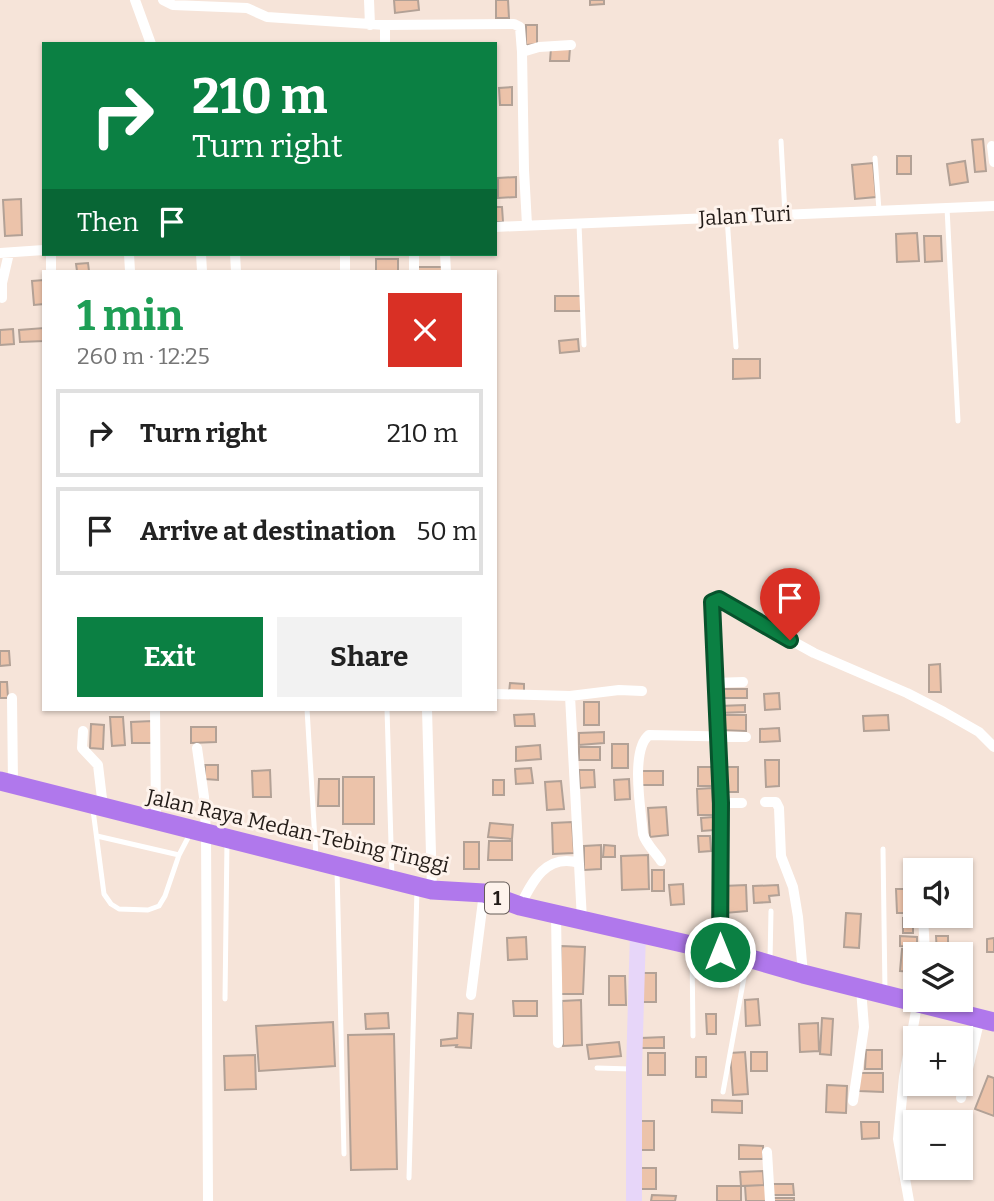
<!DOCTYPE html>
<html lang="en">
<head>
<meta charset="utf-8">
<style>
  :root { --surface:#fff; --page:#f2f2f2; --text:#222; --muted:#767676; --line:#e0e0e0; --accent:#0b8043 }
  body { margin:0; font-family:Bitter,serif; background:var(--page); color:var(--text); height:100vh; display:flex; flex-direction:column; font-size:26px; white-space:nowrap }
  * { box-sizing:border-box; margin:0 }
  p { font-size:23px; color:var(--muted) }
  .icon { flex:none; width:38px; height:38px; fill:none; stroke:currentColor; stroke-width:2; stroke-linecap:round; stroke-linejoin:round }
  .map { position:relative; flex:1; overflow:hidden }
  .details { position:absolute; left:42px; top:270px; width:455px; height:441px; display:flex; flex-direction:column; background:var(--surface); border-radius:0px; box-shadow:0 2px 5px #0004 }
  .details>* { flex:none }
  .top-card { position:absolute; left:42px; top:42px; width:455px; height:214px; border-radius:0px; box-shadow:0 2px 5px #0004; background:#0b8043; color:#fff; overflow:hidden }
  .buttons { position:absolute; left:903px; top:858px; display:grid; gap:14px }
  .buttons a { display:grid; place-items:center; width:70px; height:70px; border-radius:0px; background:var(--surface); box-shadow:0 2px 5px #0004; font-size:35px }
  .pin { position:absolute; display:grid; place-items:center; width:60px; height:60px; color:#fff; margin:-72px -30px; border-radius:50% 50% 50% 0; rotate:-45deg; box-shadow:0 0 7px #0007 }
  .pin .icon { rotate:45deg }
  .me { position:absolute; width:77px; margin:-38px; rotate:0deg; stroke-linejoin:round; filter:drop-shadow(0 0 5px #0008) }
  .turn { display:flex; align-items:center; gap:24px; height:147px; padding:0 35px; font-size:32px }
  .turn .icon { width:91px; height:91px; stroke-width:2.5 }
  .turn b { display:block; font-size:49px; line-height:60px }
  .then { display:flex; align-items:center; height:66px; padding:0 35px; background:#0003; gap:14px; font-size:26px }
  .round { display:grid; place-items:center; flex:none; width:74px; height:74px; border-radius:0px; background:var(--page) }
  .overview { display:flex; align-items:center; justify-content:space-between; height:119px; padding:0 35px }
  h1 { font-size:42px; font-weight:700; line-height:52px; color:#1e9e55 }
  .cta { display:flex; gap:14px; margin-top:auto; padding:14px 35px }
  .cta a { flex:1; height:80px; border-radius:0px; background:var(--accent); color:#fff; font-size:28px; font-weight:700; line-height:80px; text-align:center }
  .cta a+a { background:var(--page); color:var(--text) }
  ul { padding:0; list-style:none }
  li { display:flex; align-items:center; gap:21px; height:88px; margin:0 14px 10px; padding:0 21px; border:4px solid var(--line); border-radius:0px }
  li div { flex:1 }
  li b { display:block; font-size:26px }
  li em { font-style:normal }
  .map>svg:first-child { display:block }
  .building { fill:#ecc3aa; stroke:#b2a196; stroke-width:2 }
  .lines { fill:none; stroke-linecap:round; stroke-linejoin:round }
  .lane { stroke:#fff; stroke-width:5 }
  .street { stroke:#fff; stroke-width:10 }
  .secondary { stroke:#e7d6f9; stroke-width:16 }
  .highway { stroke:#b078ec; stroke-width:19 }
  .route-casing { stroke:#07532c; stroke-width:18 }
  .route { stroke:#0b8043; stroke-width:12 }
  .labels { text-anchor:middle; stroke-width:6; stroke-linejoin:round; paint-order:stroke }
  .shield { fill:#fef3ec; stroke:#655c58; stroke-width:2 }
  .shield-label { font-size:19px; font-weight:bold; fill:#231c18 }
  .street-label { font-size:21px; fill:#231c18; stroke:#fef3ec }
</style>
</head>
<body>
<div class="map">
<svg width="994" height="1201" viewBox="0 0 994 1201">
  <rect width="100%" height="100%" fill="#f6e4d9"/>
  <path class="building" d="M394,0h24l1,10 -24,3z
    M496,0h12l1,18h-13z
    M590,0h14v4l-14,1z
    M526,25h11v19l-11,1z
    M551,48h19l-1,13h-19z
    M512,87v18h-12l-1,-17z
    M983,139l3,32 -11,1 -3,-32z
    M897,156h14v18h-14z
    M965,161l3,21 -18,3 -3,-21z
    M873,163l3,34 -21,2 -3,-34z
    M516,177v20l-18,1v-20z
    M21,199l1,36 -17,1 -2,-36z
    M495,207h7l1,15h-8z
    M917,233l2,28 -22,1 -1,-28z
    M924,236h17l1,25 -17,1z
    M376,259h22v12h-22z
    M88,263l1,8h-12l-1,-7z
    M418,267h26v4h-26z
    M44,280v24l-10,1 -2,-24z
    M555,296h26v15h-26z
    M44,328v13l-24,1 -1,-12z
    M13,329l1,15 -14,1v-15z
    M578,339l1,12 -19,2 -1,-12z
    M733,359h27v19l-27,1z
    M0,651h9l1,14 -10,1z
    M940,664l1,28h-12v-27z
    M0,682h7l1,16h-8z
    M510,683l14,1v9h-15z
    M720,689h27v9h-27z
    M779,693l1,16 -15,1 -1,-16z
    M584,702h15v23h-15z
    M745,705v7l-26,1v-7z
    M534,714l1,12h-20l-1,-11z
    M719,715h27v16l-27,-1z
    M888,715l1,15 -25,1 -1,-15z
    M110,717h13l2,28 -13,1z
    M152,721v22h-20l-1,-21z
    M91,724l13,1 -1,24 -13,-1z
    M191,727h25v15l-25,1z
    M779,728l1,13 -20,1v-13z
    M604,732v11l-25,2v-12z
    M612,744h16v24h-16z
    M540,745l1,14 -25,2v-14z
    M579,747h21v13h-21z
    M765,760h14v26l-13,1z
    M205,765h13v15l-13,-1z
    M698,767h15l-1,19h-14z
    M723,767h15v25h-15z
    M531,768l2,15 -17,1 -1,-15z
    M270,770l1,27h-18l-1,-26z
    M579,770h15l1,17 -15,1z
    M642,771h21v14h-21z
    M343,777h31v47h-31z
    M319,779h20v27h-21z
    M629,779l1,20 -15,1 -1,-20z
    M493,780h11v15h-11z
    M561,781l3,28 -17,1 -2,-28z
    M712,788l1,27h-15l-1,-26z
    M666,807l2,28 -18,2 -2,-29z
    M713,817l1,13 -12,1 -1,-13z
    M572,822l2,31 -21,1 -1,-31z
    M490,823l23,2 -1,14 -24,-2z
    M698,836h12l1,15 -12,1z
    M489,841h23v19h-24z
    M464,842h15v27h-15z
    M601,845v24l-17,1v-24z
    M604,845l11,1v11h-12z
    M648,855l1,34 -27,1 -1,-34z
    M652,870h12v21h-12z
    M683,884l1,20 -13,1 -2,-20z
    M746,885l1,26 -22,2 -2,-27z
    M778,885l1,10 -10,1 1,6 -16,1 -1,-17z
    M896,889h19v24h-18z
    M846,913l15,1 -2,34 -15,-1z
    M913,917v16h-10v-15z
    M900,936l17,1v10l-17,-1z
    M936,936h12v18h-11z
    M526,937l1,22 -19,1 -1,-22z
    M994,938v14h-7v-13z
    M561,946l24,1 -2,47h-23z
    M902,949l15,1 -2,22 -15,-1z
    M639,973h17v29h-17z
    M609,976h16l1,29h-17z
    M758,999l2,26 -14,1 -1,-26z
    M581,1000l1,45 -19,1 -1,-45z
    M513,1001h24v15h-23z
    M388,1013l1,15 -23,1 -1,-15z
    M458,1013l15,1 -2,34 -15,-1 1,-2 -16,1v-6l16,-2z
    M706,1014h10v20h-9z
    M822,1018l11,1 -2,36 -11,-1z
    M333,1022l2,44 -76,5 -3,-45z
    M818,1023l1,28 -19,1 -1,-28z
    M394,1034l3,135 -46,1 -3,-135z
    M664,1037v11h-23v-10z
    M619,1042l2,14 -32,3 -2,-14z
    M866,1050h16v19h-17z
    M745,1052l3,42 -15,1 -3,-42z
    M751,1052h16v19h-16z
    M648,1053h17v22h-17z
    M255,1055l1,34 -31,1 -1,-34z
    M696,1057h10v20h-10z
    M859,1073h24v19l-24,-1z
    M988,1076l6,2v38l-19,-7z
    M827,1085l20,1 -1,27 -20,-1z
    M712,1100l30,1v12l-30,-1z
    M907,1112l15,3 -1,7h-6v19l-13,-2z
    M944,1113l14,1v8h-14z
    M640,1121h14v29h-13z
    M861,1122h18v16l-17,1z
    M739,1145l24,1v13h-24z
    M641,1168h15v21h-15z
    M763,1171l1,14 -23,1 -1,-14z
    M772,1184h21l1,11h-22z
    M766,1185v16h-20l-1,-15z
    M717,1186h24v15h-24z
    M652,1195l24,1 -1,5h-24z
    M773,1198h21v3h-21z"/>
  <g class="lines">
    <path class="lane" d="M781,141l4,73
      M875,158l4,52
      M947,208l11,213
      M727,217l9,130
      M579,224l5,121
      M307,709l9,148
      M387,709l5,168
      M93,810l11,84 7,10 8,5 29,1 11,-4 6,-10 14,-41 12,-23
      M97,836l82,19
      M883,849l2,143
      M337,870l7,284
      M692,948l1,88
      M770,961l1,-50
      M225,999l2,-158
      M597,1068l34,1
      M723,1092l24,-131
      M409,1178l8,-289"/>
    <path class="street" d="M135,0l16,44
      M163,0l10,5 74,3 20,9 118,8v19
      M369,0l1,25
      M385,25l129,-1 6,3 2,25
      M992,146l2,16
      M527,225l-3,-55 -2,-118 17,-5 32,-2
      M495,227l499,-21
      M0,253l44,-3
      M129,254l1,17
      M201,254l1,17
      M235,254l1,17
      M414,254v17
      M445,254l1,17
      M51,271v-17
      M345,271v-17
      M2,298v-15l7,-30
      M714,683l29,-1
      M495,694l75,2
      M12,698l1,86
      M155,709l1,111
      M427,709l5,181
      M83,731l-1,17 16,17 5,42
      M197,748l7,49 2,35 2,369
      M765,802h11l3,6 2,48 12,31 5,30 5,57
      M721,803h21
      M661,861c-6,-9 -15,-17 -18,-27 -2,-23 -13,-84 6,-99l97,2
      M520,906c12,-24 26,-53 59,-43
      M556,914l2,129
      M923,915l2,39
      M582,920l-12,-224 49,-6 23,1
      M720,952l1,-149 -9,-201 4,-3 98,54 93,40 37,19 35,20 15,15
      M471,995l13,-102
      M961,1098l19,-80
      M853,1101l11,-74 -3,-38
      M767,1152l3,49
      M909,1201l-11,-62 6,-62 14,-77"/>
    <path class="secondary" d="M634,1201v-132l4,-137"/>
    <path class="highway" d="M0,781l392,99 40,10 52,3 36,13 228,52 55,16 191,48"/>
  </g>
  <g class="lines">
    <g class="route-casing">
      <path id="route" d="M720,952l1,-149 -9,-201 7,-3 71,41"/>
    </g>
    <use href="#route" class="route"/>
  </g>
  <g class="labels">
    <rect class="shield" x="485" y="882.5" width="24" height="31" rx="5"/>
    <g class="shield-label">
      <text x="497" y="905">1</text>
    </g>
    <g class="street-label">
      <text transform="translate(745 216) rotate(-3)" y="7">Jalan Turi</text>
      <text transform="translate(298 831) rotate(13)" y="7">Jalan Raya Medan-Tebing Tinggi</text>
    </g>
  </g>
</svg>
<div class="buttons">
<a><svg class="icon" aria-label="sound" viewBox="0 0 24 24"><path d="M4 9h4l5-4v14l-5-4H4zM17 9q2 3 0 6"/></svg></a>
<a><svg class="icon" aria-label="layers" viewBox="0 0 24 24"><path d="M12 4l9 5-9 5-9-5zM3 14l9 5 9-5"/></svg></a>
<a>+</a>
<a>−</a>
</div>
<div class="pin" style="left:790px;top:640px;background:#d93025"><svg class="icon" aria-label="arrive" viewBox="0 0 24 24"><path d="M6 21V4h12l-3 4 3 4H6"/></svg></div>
<svg class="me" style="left:720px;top:952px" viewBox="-20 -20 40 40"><circle r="17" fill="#0b8043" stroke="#fff" stroke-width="3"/><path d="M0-11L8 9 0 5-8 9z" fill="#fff"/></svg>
<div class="top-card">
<div class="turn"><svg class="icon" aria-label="right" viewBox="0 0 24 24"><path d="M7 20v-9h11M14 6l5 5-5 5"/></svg><div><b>210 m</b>Turn right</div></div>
<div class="then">Then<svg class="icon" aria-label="arrive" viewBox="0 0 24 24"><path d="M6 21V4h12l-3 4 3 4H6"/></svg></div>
</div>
<section class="details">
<div class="overview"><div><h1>1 min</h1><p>260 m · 12:25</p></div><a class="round" style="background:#d93025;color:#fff"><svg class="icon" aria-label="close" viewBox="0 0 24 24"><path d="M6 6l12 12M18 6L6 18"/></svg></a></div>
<ul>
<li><svg class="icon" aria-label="right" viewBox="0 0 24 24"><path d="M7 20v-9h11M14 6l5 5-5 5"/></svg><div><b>Turn right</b></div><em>210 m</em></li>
<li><svg class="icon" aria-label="arrive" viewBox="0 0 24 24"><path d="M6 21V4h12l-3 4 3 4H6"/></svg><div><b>Arrive at destination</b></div><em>50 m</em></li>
</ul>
<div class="cta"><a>Exit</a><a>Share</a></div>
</section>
</div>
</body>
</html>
